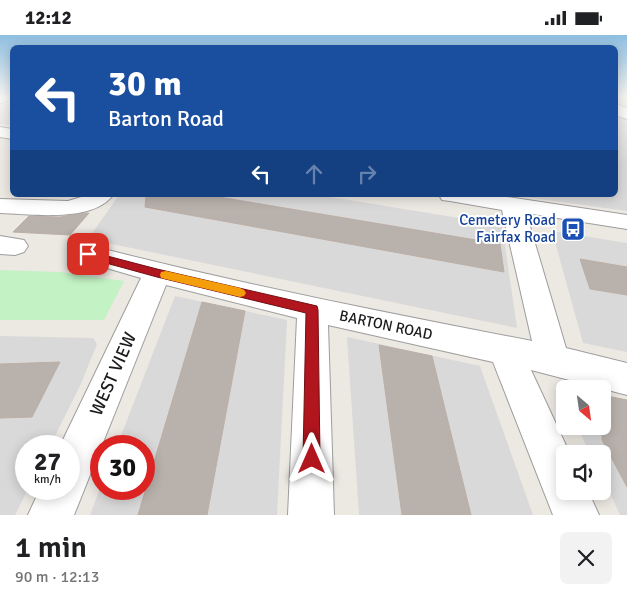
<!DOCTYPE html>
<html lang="en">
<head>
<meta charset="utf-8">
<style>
  :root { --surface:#fff; --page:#f2f2f2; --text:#202124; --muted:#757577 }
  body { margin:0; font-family:Signika,sans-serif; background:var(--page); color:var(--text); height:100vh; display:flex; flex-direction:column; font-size:19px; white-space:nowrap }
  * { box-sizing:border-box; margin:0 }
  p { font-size:16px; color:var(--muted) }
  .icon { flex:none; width:28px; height:28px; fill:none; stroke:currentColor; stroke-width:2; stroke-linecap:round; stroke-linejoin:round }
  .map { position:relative; height:480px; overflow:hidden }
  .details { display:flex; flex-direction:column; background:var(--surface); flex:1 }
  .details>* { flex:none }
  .guide { position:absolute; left:10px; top:10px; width:608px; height:152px; border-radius:8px; box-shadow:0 2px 12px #0003; background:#1a4fa0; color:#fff; overflow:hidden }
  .needle { width:32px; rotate:151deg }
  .fabs { position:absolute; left:556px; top:345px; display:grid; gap:10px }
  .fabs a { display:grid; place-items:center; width:55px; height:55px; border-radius:8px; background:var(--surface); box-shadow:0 2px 12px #0003; font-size:25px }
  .speed { position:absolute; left:15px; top:400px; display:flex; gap:10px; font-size:25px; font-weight:700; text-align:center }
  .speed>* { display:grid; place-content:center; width:65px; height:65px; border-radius:50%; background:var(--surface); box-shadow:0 2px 12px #0003; line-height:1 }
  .speed small { font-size:12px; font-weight:400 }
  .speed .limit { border:8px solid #d22; background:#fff; color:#111 }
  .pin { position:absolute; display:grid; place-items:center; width:42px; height:42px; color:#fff; margin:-21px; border-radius:10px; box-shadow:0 2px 8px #0006 }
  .me { position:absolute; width:55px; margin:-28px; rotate:0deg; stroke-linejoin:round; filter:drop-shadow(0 0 4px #0008) }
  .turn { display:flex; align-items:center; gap:18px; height:105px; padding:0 15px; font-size:22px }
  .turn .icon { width:65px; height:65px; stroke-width:2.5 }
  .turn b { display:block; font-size:35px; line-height:42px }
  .lanes { display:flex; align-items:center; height:48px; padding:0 15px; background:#0003; justify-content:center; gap:25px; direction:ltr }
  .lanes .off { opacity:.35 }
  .round { display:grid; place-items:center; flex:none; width:52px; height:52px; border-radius:8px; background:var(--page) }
  .headline { display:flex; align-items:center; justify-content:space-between; height:85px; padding:0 15px }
  h1 { font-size:30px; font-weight:600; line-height:38px }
  .status { display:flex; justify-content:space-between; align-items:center; height:35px; padding:0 25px; background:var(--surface); direction:ltr }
  .status svg { height:14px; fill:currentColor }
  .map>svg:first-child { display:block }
  .residential { fill:#dad9d9 }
  .park { fill:#c3f2c4 }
  .building { fill:#b9b1ac; stroke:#bcafa6 }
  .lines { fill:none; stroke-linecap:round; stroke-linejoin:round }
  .minor-casing { stroke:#9d9d9d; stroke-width:2 }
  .minor { fill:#fff; fill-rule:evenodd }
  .route { fill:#b1161e; stroke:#730e14 }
  .slow { fill:#f59e0b }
  .labels { text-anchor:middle; stroke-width:4; stroke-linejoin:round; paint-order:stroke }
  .transit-label { font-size:15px; fill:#164399; stroke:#fff; text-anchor:end }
  .street-label { font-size:15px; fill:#1c1c1c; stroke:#fff }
  .near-street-label { font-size:18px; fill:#1c1c1c; stroke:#fff }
</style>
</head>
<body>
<div class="status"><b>12:12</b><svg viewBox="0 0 49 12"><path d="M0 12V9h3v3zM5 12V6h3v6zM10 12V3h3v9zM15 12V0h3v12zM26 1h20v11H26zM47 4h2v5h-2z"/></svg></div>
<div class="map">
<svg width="627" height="480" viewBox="0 0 627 480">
  <rect width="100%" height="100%" fill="#ece8e2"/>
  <path class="residential" d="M615,63h12v113l-117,-16h105z
    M12,68v22l-12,-1v-18z
    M119,160h199l184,30 15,103 -429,-89z
    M552,196l75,12v109l-44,-9z
    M175,261l112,24 -10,195h-187l11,-29v3h43v-43h-27z
    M0,301l93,2 4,6 -17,42 -30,60h-24v43h2l-13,26h-15z
    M347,302l133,29 53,149h-174z
    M603,360l24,6v114h-7l-17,-37 -1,-24h-12l-13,-28h25z"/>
  <path class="park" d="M0,235l59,2 65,9 -20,39h-104z"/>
  <path class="building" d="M146,160h61l293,49 4,28 -359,-65z
    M85,178h4l-19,22 -57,-3 16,-16 31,1z
    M580,224l47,8v28l-37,-6z
    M202,267l43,9 -38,204h-69z
    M379,310l53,11 39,159h-69z
    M60,327l-28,55 -32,1v-54z
    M602,360l25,5v87l-25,-47z"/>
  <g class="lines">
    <g class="minor-casing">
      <path id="minor" d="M0,63h12l-2,3 -10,2z
        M615,69l12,4v11l-12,-4z
        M0,92l12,2v10l-12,-2z
        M88,160h25c-20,28 -83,19 -113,18v-14l68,2z
        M439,160h55l133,20v14l-101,-16 40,135 61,15v32l-96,-25 39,84h-5v37h23l11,24h-46l-60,-153 -165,-37 6,190h-46l9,-197 -131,-33 -92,230h-46l12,-26h29v-43h-9l81,-168 -62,-18 -4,-6 4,-6 9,-3c147,38 295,67 444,96l-30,-131 -52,-9 -8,-1z
        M0,201l24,4 4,6 -4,6 -9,3 -15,-1z"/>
    </g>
    <use href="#minor" class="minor"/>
  </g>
  <linearGradient id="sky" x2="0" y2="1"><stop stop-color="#8ebee0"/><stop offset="0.48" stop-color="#f6f5f2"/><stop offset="1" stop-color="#f6f5f2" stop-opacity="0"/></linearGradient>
  <rect width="627" height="130" fill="url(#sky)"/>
  <path class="route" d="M88,216l69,18 160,37 1,4 2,149 -2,6 -6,3 -7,-3 -2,-6 3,-146 -149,-36 -73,-20 -1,-3 1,-2z"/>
  <path class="slow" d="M166,236l74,17 4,2 2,3 -2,3 -4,1 -79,-19 -1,-3 1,-3z"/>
  <defs>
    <g id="bus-square" transform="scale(1.25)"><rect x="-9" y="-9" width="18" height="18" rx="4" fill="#1a4fb4" stroke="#fff"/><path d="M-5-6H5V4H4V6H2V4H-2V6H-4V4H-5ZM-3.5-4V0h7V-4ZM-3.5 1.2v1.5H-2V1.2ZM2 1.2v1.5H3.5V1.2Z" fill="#fff"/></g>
  </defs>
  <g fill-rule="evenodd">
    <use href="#bus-square" x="573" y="194"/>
  </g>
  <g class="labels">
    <g class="transit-label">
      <text x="556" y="190">Cemetery Road<tspan x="556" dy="17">Fairfax Road</tspan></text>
    </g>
    <g class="street-label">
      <text transform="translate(386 290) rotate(12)" y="5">BARTON ROAD</text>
    </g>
    <g class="near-street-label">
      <text transform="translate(113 339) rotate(-66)" y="6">WEST VIEW</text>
    </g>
  </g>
</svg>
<div class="fabs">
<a><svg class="needle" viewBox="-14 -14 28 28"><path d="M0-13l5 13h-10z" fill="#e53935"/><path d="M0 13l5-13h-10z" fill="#757577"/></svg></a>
<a><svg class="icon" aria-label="sound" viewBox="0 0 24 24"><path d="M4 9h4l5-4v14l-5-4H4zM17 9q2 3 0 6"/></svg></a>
</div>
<div class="speed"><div>27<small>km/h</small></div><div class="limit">30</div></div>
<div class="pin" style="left:88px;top:219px;background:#d93025"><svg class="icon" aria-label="arrive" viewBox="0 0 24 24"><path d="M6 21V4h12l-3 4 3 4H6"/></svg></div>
<svg class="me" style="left:312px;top:424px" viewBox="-20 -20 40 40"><path d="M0-17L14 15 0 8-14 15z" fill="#b1161e" stroke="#fff" stroke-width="4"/></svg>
<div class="guide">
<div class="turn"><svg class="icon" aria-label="left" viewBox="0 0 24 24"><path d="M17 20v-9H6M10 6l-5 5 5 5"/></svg><div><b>30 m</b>Barton Road</div></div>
<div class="lanes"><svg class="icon" aria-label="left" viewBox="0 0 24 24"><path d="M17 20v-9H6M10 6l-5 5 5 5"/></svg><svg class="icon off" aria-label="ahead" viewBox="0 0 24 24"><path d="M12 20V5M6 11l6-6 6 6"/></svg><svg class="icon off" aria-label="right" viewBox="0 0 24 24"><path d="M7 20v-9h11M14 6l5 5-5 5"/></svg></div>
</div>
</div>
<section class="details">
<div class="headline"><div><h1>1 min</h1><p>90 m · 12:13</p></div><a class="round"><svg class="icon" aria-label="close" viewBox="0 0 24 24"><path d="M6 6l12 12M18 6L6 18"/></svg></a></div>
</section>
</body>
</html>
